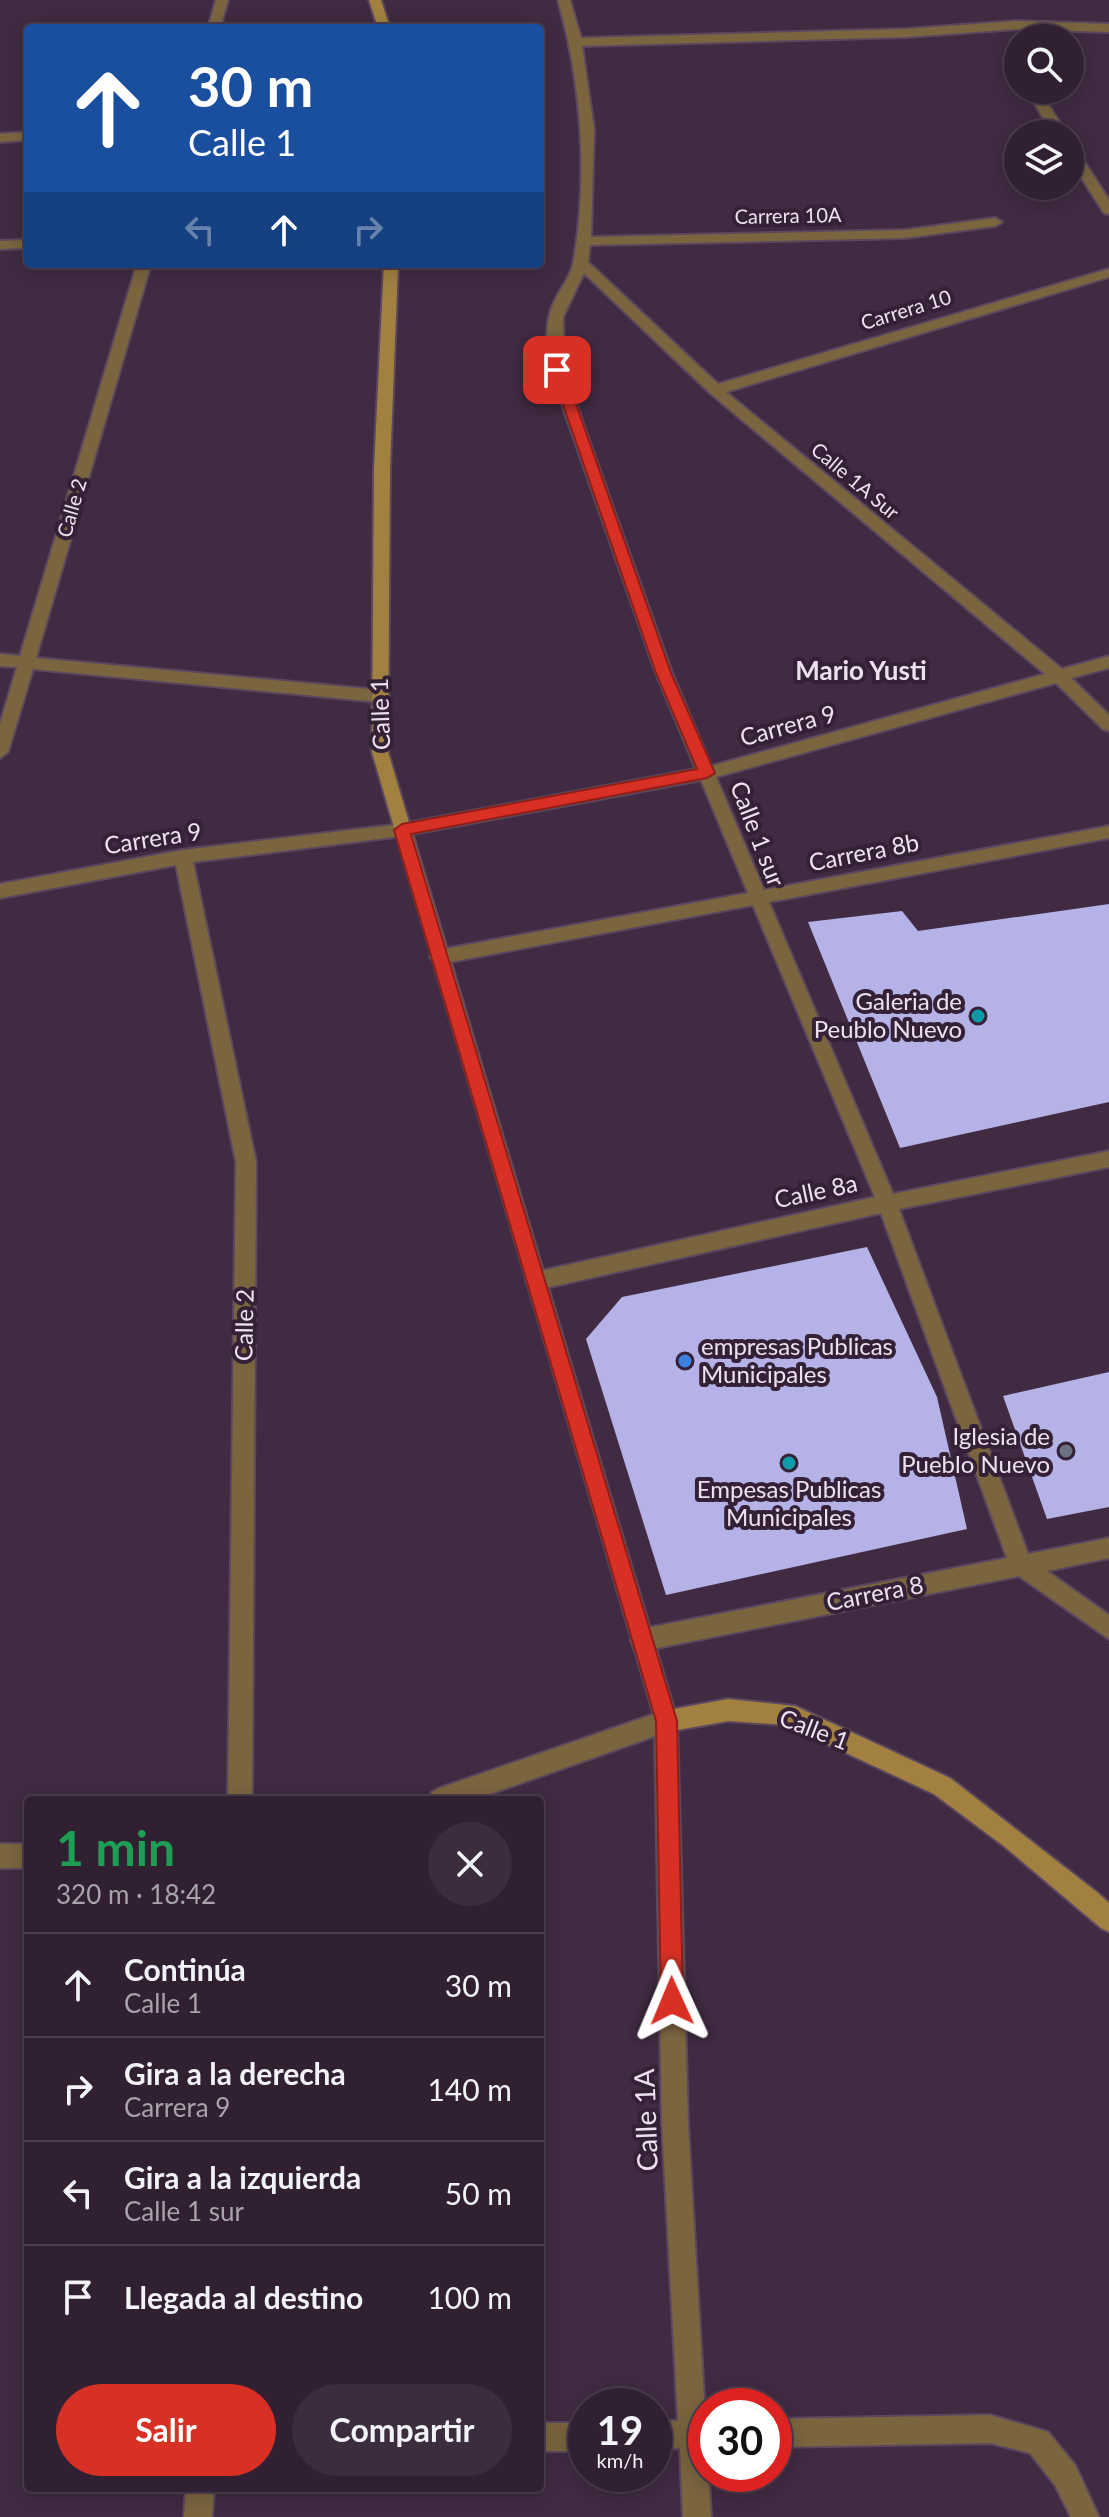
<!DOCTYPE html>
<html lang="es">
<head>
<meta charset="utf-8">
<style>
  :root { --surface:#302032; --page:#3c2d3e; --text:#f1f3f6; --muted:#a8a3ac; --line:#4b3e4d; --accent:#d93025 }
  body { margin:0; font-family:Lato,sans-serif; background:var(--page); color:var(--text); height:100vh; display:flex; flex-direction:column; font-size:30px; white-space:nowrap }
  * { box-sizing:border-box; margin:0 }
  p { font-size:26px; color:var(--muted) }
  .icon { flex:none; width:44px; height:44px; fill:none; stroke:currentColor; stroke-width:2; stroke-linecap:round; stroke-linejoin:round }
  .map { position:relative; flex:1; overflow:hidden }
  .panel { position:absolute; left:24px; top:1796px; width:520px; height:696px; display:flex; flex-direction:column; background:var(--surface); border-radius:8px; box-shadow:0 4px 20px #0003,0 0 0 2px var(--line) }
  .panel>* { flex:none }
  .hud { position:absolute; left:24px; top:24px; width:520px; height:244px; border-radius:8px; box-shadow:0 4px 20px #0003,0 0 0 2px var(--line); background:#1a4fa0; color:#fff; overflow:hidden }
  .fabs { position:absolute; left:1004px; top:24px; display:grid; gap:16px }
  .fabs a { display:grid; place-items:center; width:80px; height:80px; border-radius:50%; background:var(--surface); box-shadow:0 4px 20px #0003,0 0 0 2px var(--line); font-size:40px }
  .speed { position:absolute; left:568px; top:2388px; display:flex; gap:16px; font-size:40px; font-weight:700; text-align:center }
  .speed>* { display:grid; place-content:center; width:104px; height:104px; border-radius:50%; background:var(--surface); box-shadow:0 4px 20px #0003,0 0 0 2px var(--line); line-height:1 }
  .speed small { font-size:20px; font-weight:400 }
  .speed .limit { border:12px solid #d22; background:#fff; color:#111 }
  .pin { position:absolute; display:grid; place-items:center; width:68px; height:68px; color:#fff; margin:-34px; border-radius:16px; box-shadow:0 4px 12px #0006 }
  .me { position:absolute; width:88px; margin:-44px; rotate:359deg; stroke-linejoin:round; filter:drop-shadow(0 0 6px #0008) }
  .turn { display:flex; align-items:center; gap:28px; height:168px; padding:0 32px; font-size:36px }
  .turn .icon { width:104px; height:104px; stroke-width:2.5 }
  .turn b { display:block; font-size:56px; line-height:68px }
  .lanes { display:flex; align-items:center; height:76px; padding:0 32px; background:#0003; justify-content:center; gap:40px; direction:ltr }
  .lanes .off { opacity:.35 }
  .round { display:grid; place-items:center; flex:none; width:84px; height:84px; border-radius:42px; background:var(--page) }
  .head { display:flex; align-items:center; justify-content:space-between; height:136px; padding:0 32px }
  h1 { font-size:48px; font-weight:700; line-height:60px; color:#1e9e55 }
  .action { display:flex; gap:16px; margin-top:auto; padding:16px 32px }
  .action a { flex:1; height:92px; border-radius:48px; background:var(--accent); color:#fff; font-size:32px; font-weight:700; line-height:92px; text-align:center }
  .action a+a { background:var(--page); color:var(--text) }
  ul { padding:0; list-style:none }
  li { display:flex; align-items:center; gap:24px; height:104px; padding:0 32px; border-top:2px solid var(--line) }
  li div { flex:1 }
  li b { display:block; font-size:30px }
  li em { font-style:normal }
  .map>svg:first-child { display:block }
  .building { fill:#b4b2e7 }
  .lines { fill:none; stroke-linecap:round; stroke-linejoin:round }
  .minor-casing { stroke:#5c485e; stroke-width:4 }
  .secondary-casing { stroke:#5c485e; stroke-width:4 }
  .minor { fill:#7b653f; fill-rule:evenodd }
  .secondary { fill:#a28040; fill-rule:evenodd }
  .route { fill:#d93025; stroke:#8d1f18; stroke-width:2 }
  .culture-dot { fill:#0f9aa8; stroke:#352137; stroke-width:3 }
  .shop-dot { fill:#3f7fe0; stroke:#352137; stroke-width:3 }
  .worship-dot { fill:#6b7280; stroke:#352137; stroke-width:3 }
  .labels { text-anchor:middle; stroke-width:8; stroke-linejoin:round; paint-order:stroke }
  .far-street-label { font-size:20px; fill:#eee1ef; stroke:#352137 }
  .street-label { font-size:24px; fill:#eee1ef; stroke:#352137 }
  .poi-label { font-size:24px; fill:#eee1ef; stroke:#352137; text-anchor:end }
  .neighbourhood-label { font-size:26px; font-weight:bold; fill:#eee1ef; stroke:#352137 }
  .near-street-label { font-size:28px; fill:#eee1ef; stroke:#352137 }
</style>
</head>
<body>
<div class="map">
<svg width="1109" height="2517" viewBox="0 0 1109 2517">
  <rect width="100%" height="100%" fill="#402b42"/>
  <path class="building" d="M1109,904v198l-209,46 -92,-226 94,-11 16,20z
    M867,1247l70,150 30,132 -301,66 -80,-256 36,-42z
    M1109,1372v135l-62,12 -44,-123z"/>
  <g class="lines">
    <g class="minor-casing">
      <path id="minor" d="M216,0h12l-8,28h-12z
        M558,0h12l11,38 325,-9 111,-8 92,3v8l-92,-3 -111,8 -324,9 12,83 -3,108 314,-7 90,-12 7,4 -7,4 -90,12 -315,7 -2,17 130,122 391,-115v8l-383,115 336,277 47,-13v12l-38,10 38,37v16l-6,-2 -47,-46 -340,94 48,113 345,-64v12l-340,64 124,292 216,-43v16l-210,42 129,345 81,-16v20l-62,13 62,44v24l-90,-63 -377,75 -8,-3 -3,-8 3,-8 8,-3 365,-71 -126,-345 -345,77 -7,-3 -3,-6 3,-6 7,-3 339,-75 -122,-292 -314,59 -9,-7 9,-7 309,-57 -47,-113 -299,56 -209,26 63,300 -4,638h-24l8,-638 -60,-297 -176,33v-14l183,-34 219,-26 294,-55 -40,-96 -106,-303c-4,-24 -6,-50 6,-72 7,-13 16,-24 18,-39 14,-84 8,-174 -16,-259zM584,273l126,120 335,281 -334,92 -39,-93 -108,-303 -1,-53z
        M1039,97l5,1 23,36h-14l-20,-33z
        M28,132v8l-28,2v-8z
        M1070,146l5,1 34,53v14l-5,-1 -34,-53z
        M28,240v8l-28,1v-8z
        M137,264h14l-115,394 343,32 8,6 -8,6 -346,-33 -25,83 -8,6v-34l17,-57 -17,-1v-12l20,2z
        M666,1710l8,3 3,8 11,403 23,393h-28l-3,-69 -26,1v-28h24l-16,-297 -7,-388 -182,64h-45l4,-8 8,-4z
        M0,1844h28v24h-28z
        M990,2415l58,17 27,33 24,52h-28l-16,-32 -25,-32 -40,-10 -216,4v-28z
        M540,2423h46v28h-46z
        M186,2488h28l-2,29h-28z"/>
    </g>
    <g class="secondary-casing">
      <path id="secondary" d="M369,0h12l9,28h-12z
        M384,264h14l-8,205 -2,283 286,957 54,-10 67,7 155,72 148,115 11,10v29l-8,-4 -96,-81 -71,-53 -148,-69 -58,-4 -62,11 -8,-3 -286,-977 2,-283z"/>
    </g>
    <use href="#minor" class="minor"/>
    <use href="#secondary" class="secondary"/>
  </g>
  <path class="route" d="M557,366l7,4 107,303 44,100 -8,5 -296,56 266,887 6,280 -3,8 -8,4 -8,-4 -3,-8 -5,-280 -262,-891 8,-6 295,-55 -41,-96 -105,-303z"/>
  <g class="culture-dot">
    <circle cx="978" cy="1016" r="8"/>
    <circle cx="789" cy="1463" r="8"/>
  </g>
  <circle class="shop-dot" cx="685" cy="1361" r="8"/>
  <circle class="worship-dot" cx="1066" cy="1451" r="8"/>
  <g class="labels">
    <g class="far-street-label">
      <text transform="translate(788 216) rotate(-1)" y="7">Carrera 10A</text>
      <text transform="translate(906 310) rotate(-17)" y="7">Carrera 10</text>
      <text transform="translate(855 481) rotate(40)" y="7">Calle 1A Sur</text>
      <text transform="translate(72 508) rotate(-74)" y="7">Calle 2</text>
    </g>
    <g class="street-label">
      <text transform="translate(381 714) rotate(-92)" y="8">Calle 1</text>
      <text transform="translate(788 726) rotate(-15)" y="8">Carrera 9</text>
      <text transform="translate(757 834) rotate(69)" y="8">Calle 1 sur</text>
      <text transform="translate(153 839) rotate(-9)" y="8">Carrera 9</text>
      <text transform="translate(864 853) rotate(-11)" y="8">Carrera 8b</text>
      <text transform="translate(816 1192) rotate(-12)" y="8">Calle 8a</text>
      <text transform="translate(245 1325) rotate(-89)" y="8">Calle 2</text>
      <text transform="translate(875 1594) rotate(-11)" y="8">Carrera 8</text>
      <text transform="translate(814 1730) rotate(21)" y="8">Calle 1</text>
    </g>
    <g class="poi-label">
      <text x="962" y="1010">Galeria de<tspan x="962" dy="28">Peublo Nuevo</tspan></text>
      <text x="701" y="1355" text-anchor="start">empresas Publicas<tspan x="701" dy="28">Municipales</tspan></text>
      <text x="1050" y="1445">Iglesia de<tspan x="1050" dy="28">Pueblo Nuevo</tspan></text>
      <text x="789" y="1498" text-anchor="middle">Empesas Publicas<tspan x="789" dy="28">Municipales</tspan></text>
    </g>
    <g class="neighbourhood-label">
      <text x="861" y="680">Mario Yusti</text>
    </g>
    <g class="near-street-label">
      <text transform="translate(646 2120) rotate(-92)" y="10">Calle 1A</text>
    </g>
  </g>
</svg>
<div class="fabs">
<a><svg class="icon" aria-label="search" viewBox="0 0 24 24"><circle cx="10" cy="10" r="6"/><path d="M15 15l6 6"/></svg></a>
<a><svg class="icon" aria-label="layers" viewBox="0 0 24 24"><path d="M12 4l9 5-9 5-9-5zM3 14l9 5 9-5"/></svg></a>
</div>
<div class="speed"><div>19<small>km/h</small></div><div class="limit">30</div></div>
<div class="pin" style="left:557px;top:370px;background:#d93025"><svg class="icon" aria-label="arrive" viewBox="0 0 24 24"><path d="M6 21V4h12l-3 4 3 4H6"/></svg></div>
<svg class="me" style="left:672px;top:2001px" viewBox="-20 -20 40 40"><path d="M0-17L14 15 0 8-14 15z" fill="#d93025" stroke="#fff" stroke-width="4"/></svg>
<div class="hud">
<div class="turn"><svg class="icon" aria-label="ahead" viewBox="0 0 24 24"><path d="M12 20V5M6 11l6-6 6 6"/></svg><div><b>30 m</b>Calle 1</div></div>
<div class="lanes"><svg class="icon off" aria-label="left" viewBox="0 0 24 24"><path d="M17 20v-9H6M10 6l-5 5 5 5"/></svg><svg class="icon" aria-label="ahead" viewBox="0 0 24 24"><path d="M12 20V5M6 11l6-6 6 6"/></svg><svg class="icon off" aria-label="right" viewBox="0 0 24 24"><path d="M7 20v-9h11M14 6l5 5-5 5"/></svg></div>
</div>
<section class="panel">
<div class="head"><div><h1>1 min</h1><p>320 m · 18:42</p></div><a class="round"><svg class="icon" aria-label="close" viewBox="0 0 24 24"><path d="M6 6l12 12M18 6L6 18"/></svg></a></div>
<ul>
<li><svg class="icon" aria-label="ahead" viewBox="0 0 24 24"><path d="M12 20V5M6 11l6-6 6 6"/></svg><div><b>Continúa</b><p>Calle 1</p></div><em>30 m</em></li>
<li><svg class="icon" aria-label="right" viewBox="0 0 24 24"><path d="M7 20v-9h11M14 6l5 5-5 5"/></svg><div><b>Gira a la derecha</b><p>Carrera 9</p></div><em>140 m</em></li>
<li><svg class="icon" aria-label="left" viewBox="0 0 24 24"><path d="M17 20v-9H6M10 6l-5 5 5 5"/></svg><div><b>Gira a la izquierda</b><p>Calle 1 sur</p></div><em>50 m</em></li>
<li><svg class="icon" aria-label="arrive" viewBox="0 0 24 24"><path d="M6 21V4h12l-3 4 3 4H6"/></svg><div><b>Llegada al destino</b></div><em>100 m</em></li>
</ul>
<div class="action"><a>Salir</a><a>Compartir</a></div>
</section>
</div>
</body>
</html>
